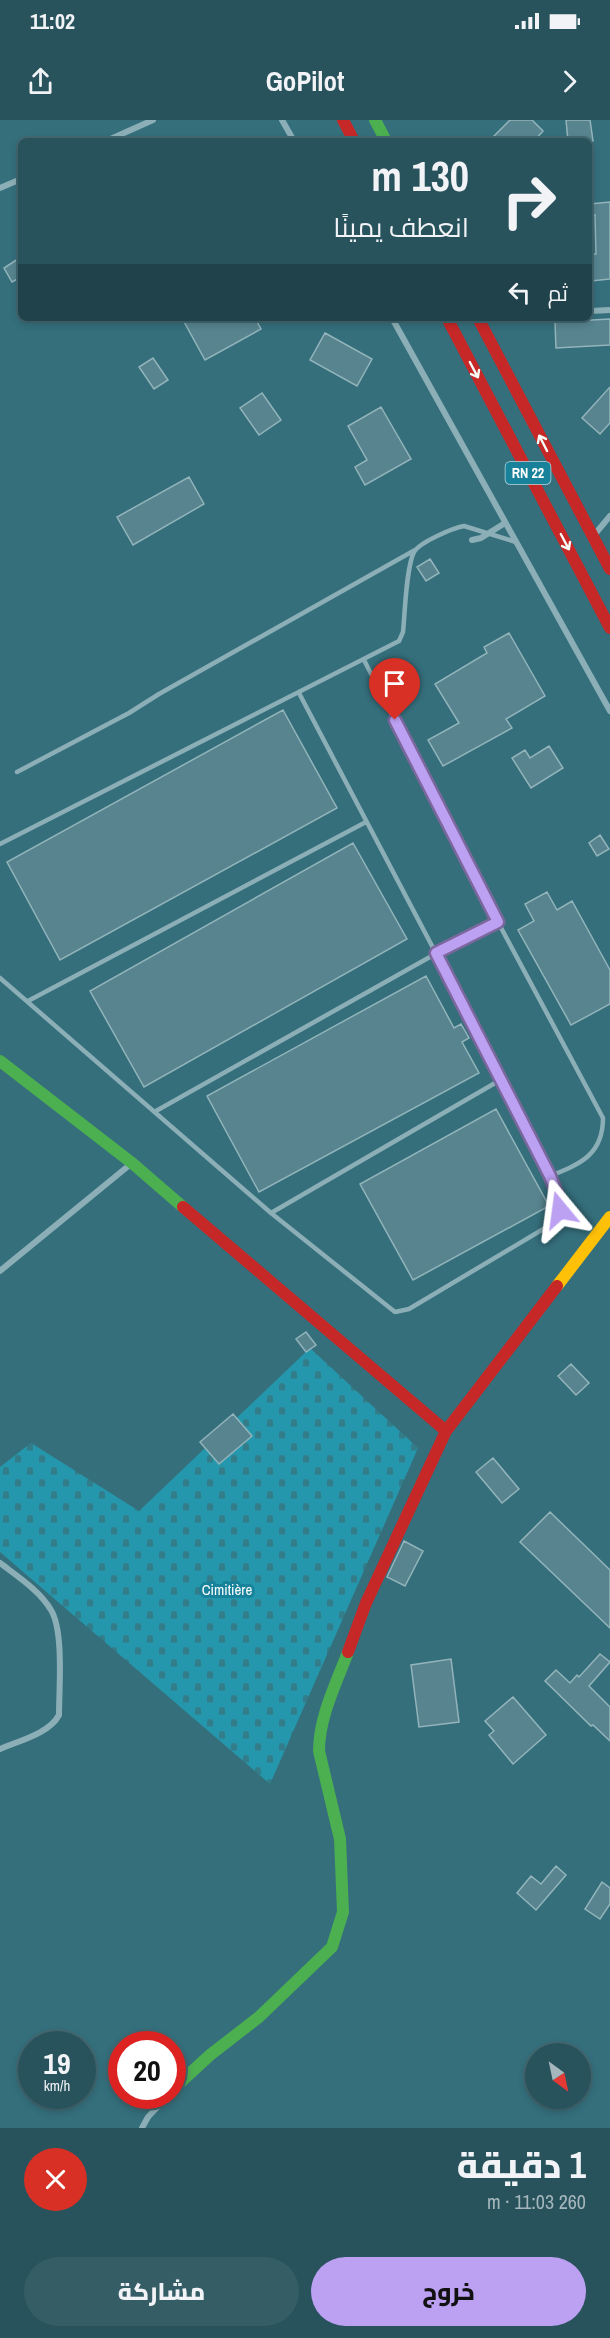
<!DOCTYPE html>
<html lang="ar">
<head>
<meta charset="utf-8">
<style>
  :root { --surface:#28535d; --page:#345d66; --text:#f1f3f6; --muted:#a5b6bc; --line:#446972; --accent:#bca0f2 }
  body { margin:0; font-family:"Archivo Narrow",Cairo,sans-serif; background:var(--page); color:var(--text); direction:rtl; height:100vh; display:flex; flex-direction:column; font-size:22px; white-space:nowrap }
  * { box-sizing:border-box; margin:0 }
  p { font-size:20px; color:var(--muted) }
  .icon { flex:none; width:33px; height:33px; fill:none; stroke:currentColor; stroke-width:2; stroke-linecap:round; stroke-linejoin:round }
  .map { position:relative; height:2008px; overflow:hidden; direction:ltr }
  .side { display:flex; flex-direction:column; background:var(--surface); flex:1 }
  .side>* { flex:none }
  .top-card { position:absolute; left:18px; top:18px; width:574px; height:183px; border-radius:9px; box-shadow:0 3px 9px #0003,0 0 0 2px var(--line); direction:rtl; background:#28535d; color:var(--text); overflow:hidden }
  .needle { width:39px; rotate:147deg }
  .controls { position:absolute; left:525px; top:1923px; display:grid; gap:12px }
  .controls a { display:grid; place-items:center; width:66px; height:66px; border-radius:50%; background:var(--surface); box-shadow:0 3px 9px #0003,0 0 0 2px var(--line); font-size:30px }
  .speed { position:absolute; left:18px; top:1911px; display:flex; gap:12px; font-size:30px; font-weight:700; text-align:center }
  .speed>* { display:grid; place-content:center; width:78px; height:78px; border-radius:50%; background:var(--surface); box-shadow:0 3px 9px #0003,0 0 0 2px var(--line); line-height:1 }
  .speed small { font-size:15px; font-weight:400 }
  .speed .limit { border:9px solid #d22; background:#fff; color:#111 }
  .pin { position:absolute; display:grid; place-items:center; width:51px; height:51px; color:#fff; margin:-62px -26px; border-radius:50% 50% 50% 0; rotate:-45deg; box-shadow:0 0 6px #0007 }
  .pin .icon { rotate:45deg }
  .me { position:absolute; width:66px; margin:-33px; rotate:344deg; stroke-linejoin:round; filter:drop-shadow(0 0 4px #0008) }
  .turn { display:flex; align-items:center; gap:21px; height:126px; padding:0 24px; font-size:27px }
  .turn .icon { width:78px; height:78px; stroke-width:2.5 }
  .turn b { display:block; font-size:42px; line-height:51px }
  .then { display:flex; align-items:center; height:57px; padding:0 24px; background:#0003; gap:12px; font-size:22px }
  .round { display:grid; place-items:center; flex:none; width:63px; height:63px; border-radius:32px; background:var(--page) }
  .overview { display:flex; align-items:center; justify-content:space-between; height:102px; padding:0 24px }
  h1 { font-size:36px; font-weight:800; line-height:45px }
  .action { display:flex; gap:12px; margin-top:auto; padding:12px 24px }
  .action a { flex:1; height:69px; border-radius:36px; background:var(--accent); color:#111; font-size:24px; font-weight:800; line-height:69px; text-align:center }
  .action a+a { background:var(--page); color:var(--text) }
  .status { display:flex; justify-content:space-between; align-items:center; height:42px; padding:0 30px; background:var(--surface); direction:ltr }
  .status svg { height:16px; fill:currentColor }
  header { display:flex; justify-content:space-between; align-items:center; height:78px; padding:0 24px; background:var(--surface); font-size:27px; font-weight:800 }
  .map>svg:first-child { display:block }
  .cemetery { fill:url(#cemetery-stones) }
  .building { fill:#57848f; stroke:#93b4bb; stroke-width:1.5 }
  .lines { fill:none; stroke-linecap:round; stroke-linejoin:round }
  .lane { stroke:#8cafb7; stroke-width:4.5 }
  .street { stroke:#8cafb7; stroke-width:6 }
  .fast { stroke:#4caf50; stroke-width:12 }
  .slow { stroke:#ffc107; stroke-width:12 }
  .jam { stroke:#c62828; stroke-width:12 }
  .oneway { stroke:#f6fbf6 }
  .route-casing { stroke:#7a689d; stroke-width:15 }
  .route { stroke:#bca0f2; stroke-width:10 }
  .labels { text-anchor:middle; stroke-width:6; stroke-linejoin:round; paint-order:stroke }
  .shield { fill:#17829a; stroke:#b9dae1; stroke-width:1.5 }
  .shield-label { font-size:14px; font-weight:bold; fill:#fff }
  .park-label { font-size:15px; fill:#fff; stroke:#17829a }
</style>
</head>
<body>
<div class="status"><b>11:02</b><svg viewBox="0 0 49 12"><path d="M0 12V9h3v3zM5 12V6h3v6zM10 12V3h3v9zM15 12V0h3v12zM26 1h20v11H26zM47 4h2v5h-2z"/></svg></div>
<header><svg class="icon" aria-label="forward" viewBox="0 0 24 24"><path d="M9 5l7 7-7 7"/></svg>GoPilot<svg class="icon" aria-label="share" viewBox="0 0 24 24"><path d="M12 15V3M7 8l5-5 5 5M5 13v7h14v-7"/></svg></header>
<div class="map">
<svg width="610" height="2008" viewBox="0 0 610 2008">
  <defs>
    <pattern id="cemetery-stones" width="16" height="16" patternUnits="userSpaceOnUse" patternTransform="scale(1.5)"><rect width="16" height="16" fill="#2597ac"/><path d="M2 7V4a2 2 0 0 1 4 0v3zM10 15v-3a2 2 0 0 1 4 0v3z" fill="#337d8a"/></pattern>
  </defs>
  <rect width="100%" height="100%" fill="#356f7c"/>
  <path class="cemetery" d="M310,1228l108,100 -148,336 -270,-232v-85l31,-24 108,68z"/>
  <path class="building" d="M510,0h22l11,11 -9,10h-45z
    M566,0h24l3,21h-25z
    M610,82v77l-19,2 -1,-27h6l-1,-39 -5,1v-12z
    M21,137v20l-9,5 -8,-14z
    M182,198h73l6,11 -56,31z
    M610,199v26l-54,3 -1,-26z
    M325,213l47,26 -15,27 -47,-26z
    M153,238l15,22 -14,9 -15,-22z
    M610,267v36l-10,11 -18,-16z
    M262,273l19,27 -22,15 -19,-27z
    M381,287l30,52 -46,26 -10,-18 12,-7 -19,-34z
    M189,357l15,27 -71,41 -16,-28z
    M430,439l9,14 -13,8 -9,-14z
    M509,513l36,63 -39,23 6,9 -69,38 -15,-26 31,-17 -24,-39 52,-31 -3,-6z
    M283,590l54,98 -277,152 -53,-98z
    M549,626l14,22 -32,20 -19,-30 13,-8 5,8z
    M600,715l9,14 -12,7 -8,-13z
    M353,723l54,96 -263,148 -54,-96z
    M547,772l10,18 15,-9 38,69v34l-39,21 -53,-95 16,-9 -9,-17z
    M426,856l28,52 7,-4 8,14 -7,4 17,31 -220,119 -52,-96z
    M496,989l53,97 -136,74 -53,-96z
    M306,1212l10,13 -10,7 -10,-13z
    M571,1244l18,19 -13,12 -18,-19z
    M233,1294l19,22 -33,28 -19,-22z
    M493,1338l26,31 -17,14 -26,-31z
    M550,1392l60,58v58l-90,-86z
    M404,1421l19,10 -18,35 -18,-9z
    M600,1534l10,8 -21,24 21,21v34l-17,-16 -2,1 -46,-45 11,-11 14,13 7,-8 2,2z
    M451,1539l8,63 -40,5 -8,-62z
    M513,1577l33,38 -33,29 -24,-29 5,-4 -9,-10z
    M556,1746l10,9 -30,35 -19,-17 14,-17 10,8z
    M602,1762l8,6v16l-10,15 -15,-10z"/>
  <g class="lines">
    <path class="lane" d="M364,540l134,262 105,196c0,37 -23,46 -53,58
      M17,652l112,-59 30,-19 256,-144
      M0,724l399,-203 4,-9c2,-19 3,-64 11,-80 6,-10 39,-24 50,-26l52,16
      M0,858l271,235 124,99 14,-3 141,-84 6,-7 5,-14 -59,-125 -203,-386
      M28,881l338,-179
      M156,991l281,-158 61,-31
      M271,1093l231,-134"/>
    <path class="street" d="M282,0l12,21
      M106,21l47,-21
      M0,68l21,-9
      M590,191l20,-1
      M392,198l218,393
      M595,414l15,-18
      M472,420l9,-2 24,-15
      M0,1151l132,-108
      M0,1443c17,13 40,28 51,47 13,21 8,79 8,105 -10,19 -41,26 -59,34
      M142,2008l6,-11 20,-21"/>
    <path class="fast" d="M375,0l11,21
      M0,941l132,102 51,44
      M172,1970l38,-35 49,-38 73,-70 11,-35 -3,-73 -21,-88c0,-34 17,-67 29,-99"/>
    <path class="slow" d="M557,1166l53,-69"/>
    <path class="jam" d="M343,0l11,21
      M447,198l163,310
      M478,198l132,251
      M183,1087l263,224
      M348,1532l18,-49 80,-172 111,-145"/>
  </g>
  <defs><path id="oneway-shaft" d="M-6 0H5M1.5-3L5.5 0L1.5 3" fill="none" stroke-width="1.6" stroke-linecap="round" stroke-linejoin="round" transform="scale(1.5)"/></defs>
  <g class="oneway">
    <use href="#oneway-shaft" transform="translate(474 250) rotate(62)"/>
    <use href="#oneway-shaft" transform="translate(543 323) rotate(-117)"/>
    <use href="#oneway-shaft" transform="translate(565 422) rotate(62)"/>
  </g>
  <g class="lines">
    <g class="route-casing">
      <path id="route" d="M395,600l103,202 -62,31 114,223 11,28 -1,6"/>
    </g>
    <use href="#route" class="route"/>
  </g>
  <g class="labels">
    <rect class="shield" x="505.5" y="342" width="45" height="22" rx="4.5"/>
    <g class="shield-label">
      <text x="528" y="358">RN 22</text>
    </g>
    <g class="park-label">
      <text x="227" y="1475">Cimitière</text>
    </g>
  </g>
</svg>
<div class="controls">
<a><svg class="needle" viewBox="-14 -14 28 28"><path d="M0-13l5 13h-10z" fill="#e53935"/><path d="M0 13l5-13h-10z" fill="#a5b6bc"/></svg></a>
</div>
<div class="speed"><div>19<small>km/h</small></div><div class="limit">20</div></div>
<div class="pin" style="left:395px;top:600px;background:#d93025"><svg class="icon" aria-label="arrive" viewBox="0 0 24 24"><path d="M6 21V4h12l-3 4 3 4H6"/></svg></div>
<svg class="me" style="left:560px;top:1090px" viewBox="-20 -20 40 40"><path d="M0-17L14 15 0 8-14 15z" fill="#bca0f2" stroke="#fff" stroke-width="4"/></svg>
<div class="top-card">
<div class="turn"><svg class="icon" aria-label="right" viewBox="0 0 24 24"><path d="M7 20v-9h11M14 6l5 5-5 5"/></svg><div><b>130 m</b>انعطف يمينًا</div></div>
<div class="then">ثم<svg class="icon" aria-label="left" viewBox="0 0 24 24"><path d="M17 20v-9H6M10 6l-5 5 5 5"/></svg></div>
</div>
</div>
<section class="side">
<div class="overview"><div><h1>1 دقيقة</h1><p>260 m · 11:03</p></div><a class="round" style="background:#d93025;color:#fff"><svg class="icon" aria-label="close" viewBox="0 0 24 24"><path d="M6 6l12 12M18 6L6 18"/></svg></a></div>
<div class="action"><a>خروج</a><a>مشاركة</a></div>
</section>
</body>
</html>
